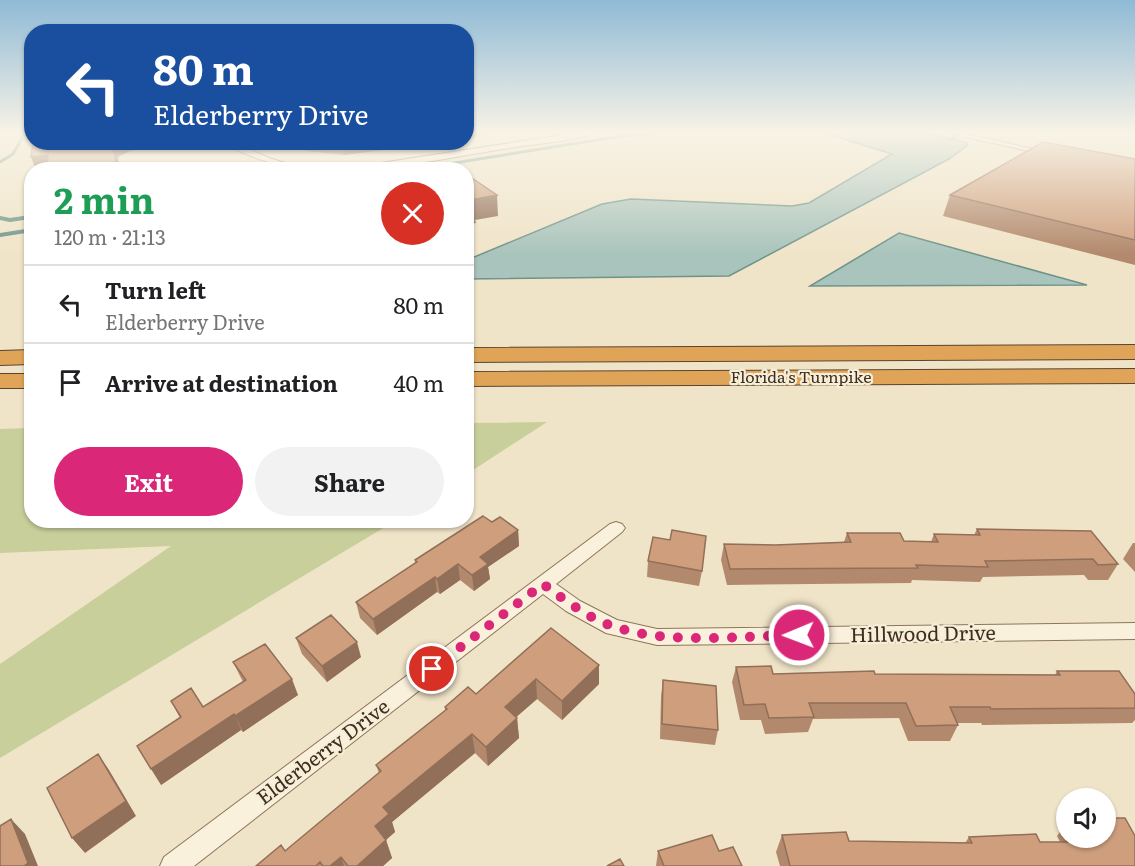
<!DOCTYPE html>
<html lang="en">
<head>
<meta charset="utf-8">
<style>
  :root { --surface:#fff; --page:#f2f2f2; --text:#202124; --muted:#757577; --line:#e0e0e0; --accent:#db2777 }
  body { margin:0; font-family:Literata,serif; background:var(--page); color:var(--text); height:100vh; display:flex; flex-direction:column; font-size:22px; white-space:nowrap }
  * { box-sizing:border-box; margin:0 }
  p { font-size:20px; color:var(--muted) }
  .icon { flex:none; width:33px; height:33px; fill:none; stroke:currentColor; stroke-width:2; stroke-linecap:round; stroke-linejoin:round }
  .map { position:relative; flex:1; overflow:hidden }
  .drawer { position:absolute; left:24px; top:162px; width:450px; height:366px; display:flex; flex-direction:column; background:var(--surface); border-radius:24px; box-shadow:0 2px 4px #0004 }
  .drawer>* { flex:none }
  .banner { position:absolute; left:24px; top:24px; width:450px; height:126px; border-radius:24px; box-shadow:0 2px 4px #0004; background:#1a4fa0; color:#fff; overflow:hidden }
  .buttons { position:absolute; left:1056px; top:788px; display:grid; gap:12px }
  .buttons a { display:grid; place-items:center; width:60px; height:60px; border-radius:50%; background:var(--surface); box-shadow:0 2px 4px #0004; font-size:30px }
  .pin { position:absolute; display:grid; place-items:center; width:51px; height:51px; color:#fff; margin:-26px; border:3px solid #fff; border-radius:50%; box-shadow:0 2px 6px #0007 }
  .me { position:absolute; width:66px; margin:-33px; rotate:269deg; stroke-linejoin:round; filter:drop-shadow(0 0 4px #0008) }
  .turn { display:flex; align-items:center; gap:21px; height:126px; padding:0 30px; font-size:27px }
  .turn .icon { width:78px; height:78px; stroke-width:2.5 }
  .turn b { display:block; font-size:42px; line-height:51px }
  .round { display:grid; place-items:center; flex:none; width:63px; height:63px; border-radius:32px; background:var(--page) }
  .summary { display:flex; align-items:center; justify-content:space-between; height:102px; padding:0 30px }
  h1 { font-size:36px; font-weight:700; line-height:45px; color:#1e9e55 }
  .primary-button { display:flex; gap:12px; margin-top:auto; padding:12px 30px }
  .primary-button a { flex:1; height:69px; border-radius:36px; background:var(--accent); color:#fff; font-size:24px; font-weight:700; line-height:69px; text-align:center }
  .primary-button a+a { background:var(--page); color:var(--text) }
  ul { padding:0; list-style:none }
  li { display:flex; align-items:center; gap:18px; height:78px; padding:0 30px; border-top:2px solid var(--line) }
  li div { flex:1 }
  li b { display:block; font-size:22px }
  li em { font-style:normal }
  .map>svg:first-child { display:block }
  .green { fill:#c9cf9b }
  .water { fill:#a9c4bc; stroke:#6f938a; stroke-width:1.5 }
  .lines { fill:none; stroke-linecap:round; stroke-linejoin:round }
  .stream-far1 { stroke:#6f938a; stroke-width:3 }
  .stream { stroke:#6f938a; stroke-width:4 }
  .minor-casing { stroke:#8d765c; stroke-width:2 }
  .motorway-casing { stroke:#5b4430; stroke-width:2 }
  .minor { fill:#faf1dc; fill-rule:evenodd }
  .motorway { fill:#e0a458; fill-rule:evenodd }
  .wall { fill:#b2896c }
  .shaded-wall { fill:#916f58 }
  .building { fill:#cf9f7d; stroke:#916f58; stroke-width:1.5 }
  .route { stroke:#db2777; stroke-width:10; stroke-dasharray:0 18 }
  .labels { text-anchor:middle; stroke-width:4.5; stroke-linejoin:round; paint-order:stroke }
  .street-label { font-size:16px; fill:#3d2e20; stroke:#f7eed8 }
  .near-street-label { font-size:20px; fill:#3d2e20; stroke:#f7eed8 }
</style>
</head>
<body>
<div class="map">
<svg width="1135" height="866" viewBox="0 0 1135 866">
  <rect width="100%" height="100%" fill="#f0e4c8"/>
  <path class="green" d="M547,422l-80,52v-51z
    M31,428l1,92 363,1 -395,237v-94l171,-118 -171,7v-124z"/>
  <path class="water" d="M824,133h101l40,9 3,3 -19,14 -220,117 -262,3v-19l135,-56 29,-5 161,7 17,-3 83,-49z
    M899,233l188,52 -277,1z"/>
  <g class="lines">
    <path class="stream-far1" d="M951,139l4,-2
      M0,162l13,-8 9,-16 -2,-5
      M411,170l204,-33 39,-4"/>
    <path class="stream" d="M0,218l10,2 20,-3
      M0,235l32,-5"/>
    <g class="minor-casing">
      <path id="minor" d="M576,133h19c-17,8 -64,11 -85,15 -89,13 -206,46 -287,-6h10l36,16 16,5 23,3h53z
        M947,133h15l71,16 -4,2z
        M616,522l6,2 3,4 -3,4 -66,52 24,17 37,19 40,9 478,-6v16l-478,6 -51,-12 -40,-22 -23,-17 -349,272h-34l4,-9 446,-333z"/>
    </g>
    <g class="motorway-casing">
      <path id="motorway" d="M1135,345v14l-669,3v-14z
        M32,350v14l-32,1v-14z
        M1135,369v14l-669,3v-14z
        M0,374h32v14h-32z"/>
    </g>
    <use href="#minor" class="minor"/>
    <use href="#motorway" class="motorway"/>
  </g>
  <path class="wall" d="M286,142h158l-100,13 -37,-4z
    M1135,159v106l-192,-49 7,-21z
    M977,529l141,35 -10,16h-20l-4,-5 -101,2 -3,5 -68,-2 -1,3 -184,2 -6,-25 3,-16 51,1 69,-3 3,-9 57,8 27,1 3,-8 40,1z
    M518,530l1,16 -31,21 2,12 -16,12 -14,-11 -20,14 -3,-2 -60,43 -17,-17 -4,-16 59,-39v-3z
    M670,540l32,31 -3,15 -52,-9 1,-16z
    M1133,543h2v29l-12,-13z
    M551,628l48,37v19l-37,36 -25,-21 -21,18 1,1 2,20 -31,28 -13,-13 -83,69 3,10 -9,8 6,18 -9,8h-127l29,-15 94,-78 -3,-8 69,-54v-4l31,-13z
    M296,638l65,19 -34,25 -25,-28z
    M233,662l65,33 -55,37 -2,-2 -80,55 19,-67 -9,-17 32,6 40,-25z
    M736,667l37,7 282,1 2,-4 78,23v26l-3,3 -150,2 -1,-2h-24l1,2 -8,16h-42l-9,-23 -86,1 -5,13 -43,2 -4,-14h-21l-8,-38z
    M663,680l55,50 -3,15 -55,-6 1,-43z
    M1066,824v13h40l29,29h-355l-4,-14 6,-17 67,6 116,2 4,-6 71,5h20l-3,-6z
    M658,851h61l23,15h-86z"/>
  <path class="shaded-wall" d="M466,133h25l-25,7z
    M112,142h63l-45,9 -12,6 2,13h-3z
    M342,142h102l-100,13z
    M48,155l6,15h-18l-5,-13z
    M497,195l1,21 -23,4 1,3 -10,2v-22l5,-3z
    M518,530l1,16 -31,21 2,12 -16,12 -2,-16 8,-18z
    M458,564l2,16 -20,14 -3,-15z
    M435,577l2,15 -60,43 -4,-16z
    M357,642l4,15 -34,25 -5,-16z
    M599,665v19l-37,36v-19z
    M292,679l6,16 -55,37 -8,-16z
    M536,679l1,20 -31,27 -1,-19z
    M234,714l7,16 -80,55 -10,-16z
    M517,718l2,20 -31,28 -2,-19z
    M472,734l3,19 -83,69 3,10 -14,12 -6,-18 8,-19z
    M98,754l11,16 27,46 -51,37 -13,-15z
    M11,819l14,15 13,32h-14z
    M386,840l6,18 -9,8h-26z
    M341,857l3,9h-14z"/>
  <path class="building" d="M33,142h79l5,28h-70l1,-15 -17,2z
    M1043,142l92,17v81l-185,-45z
    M455,166l5,4h-24z
    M466,174l31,21 -26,5 3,2 -8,1z
    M483,516l9,6 8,-5 18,13 -38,27 8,7 -16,11 -14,-11 -21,15 -2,-2 -62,42 -17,-17 61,-40 -2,-2z
    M977,529l114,2 27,33 -20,1 -5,-6 -108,2 3,6 -72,-2 2,3 -188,1 -6,-25 51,1 76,-3 -4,-9h53l4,8 34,1 -4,-8 46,1z
    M672,530l34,6 -4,35 -54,-10 5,-24 17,3z
    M331,615l26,27 -35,24 -26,-28z
    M551,628l48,37 -37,36 -26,-22 -31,28 12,11 -31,29 -14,-13 -89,73 6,7 -14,12 11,14 -29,26h-9l-7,-9 -11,9h-7l-3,-4 -4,4h-60l25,-21 4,6 96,-80 -5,-6 71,-56 -2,-2 23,-20 8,7z
    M265,644l27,35 -57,37 -1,-2 -83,55 -14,-23 44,-29 -10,-16 20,-13 12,19 43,-27 -13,-18z
    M771,666l2,8 101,-3 1,3 185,1 -3,-4h62l16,23v14l-144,1 -1,-2h-40l8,18 -42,1 -10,-23h-97l5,14 -45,1 -4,-14 -21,1 -8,-38z
    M663,680l53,6 2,44 -56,-6z
    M98,754l28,47 -54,37 -25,-50z
    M1106,818h19l10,18v30h-345l-8,-31 64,-3 3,9 123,2 -3,-6 67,-3 4,8h44l-3,-5h25z
    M11,819l17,44 -4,3h-24v-40z
    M712,835l7,16 14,-4 9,19h-78l-6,-15z
    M620,859l4,7h-17z"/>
  <linearGradient id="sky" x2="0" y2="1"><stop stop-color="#8fbad6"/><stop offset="0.52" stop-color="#f8f3e6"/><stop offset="1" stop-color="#f8f3e6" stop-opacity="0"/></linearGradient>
  <rect width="1135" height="255" fill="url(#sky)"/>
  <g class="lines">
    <path class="route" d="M432,669l111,-85c22,16 46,35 72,43 54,18 127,9 184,8"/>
  </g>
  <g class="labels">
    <g class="street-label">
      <text x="801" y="383">Florida's Turnpike</text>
    </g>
    <g class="near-street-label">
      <text transform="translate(923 634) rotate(-1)" y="7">Hillwood Drive</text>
      <text transform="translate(323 752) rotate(-37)" y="7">Elderberry Drive</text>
    </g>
  </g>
</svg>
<div class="buttons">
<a><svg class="icon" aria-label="sound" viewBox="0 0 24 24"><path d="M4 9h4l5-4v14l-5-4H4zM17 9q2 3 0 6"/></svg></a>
</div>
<div class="pin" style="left:432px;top:669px;background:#d93025"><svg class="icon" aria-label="arrive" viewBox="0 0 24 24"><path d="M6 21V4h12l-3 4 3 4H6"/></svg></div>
<svg class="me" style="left:799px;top:635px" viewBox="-20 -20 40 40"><circle r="17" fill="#db2777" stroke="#fff" stroke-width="3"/><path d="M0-11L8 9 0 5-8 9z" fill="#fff"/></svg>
<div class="banner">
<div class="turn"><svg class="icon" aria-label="left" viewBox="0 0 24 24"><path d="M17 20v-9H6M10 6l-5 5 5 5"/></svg><div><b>80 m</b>Elderberry Drive</div></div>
</div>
<section class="drawer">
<div class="summary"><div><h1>2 min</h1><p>120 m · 21:13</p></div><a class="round" style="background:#d93025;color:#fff"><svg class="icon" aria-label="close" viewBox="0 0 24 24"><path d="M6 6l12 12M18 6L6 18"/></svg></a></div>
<ul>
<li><svg class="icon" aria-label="left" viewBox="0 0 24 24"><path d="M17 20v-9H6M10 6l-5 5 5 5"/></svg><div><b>Turn left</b><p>Elderberry Drive</p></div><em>80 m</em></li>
<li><svg class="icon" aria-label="arrive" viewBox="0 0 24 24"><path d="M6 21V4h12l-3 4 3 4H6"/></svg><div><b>Arrive at destination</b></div><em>40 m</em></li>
</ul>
<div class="primary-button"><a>Exit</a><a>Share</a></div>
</section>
</div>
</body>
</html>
